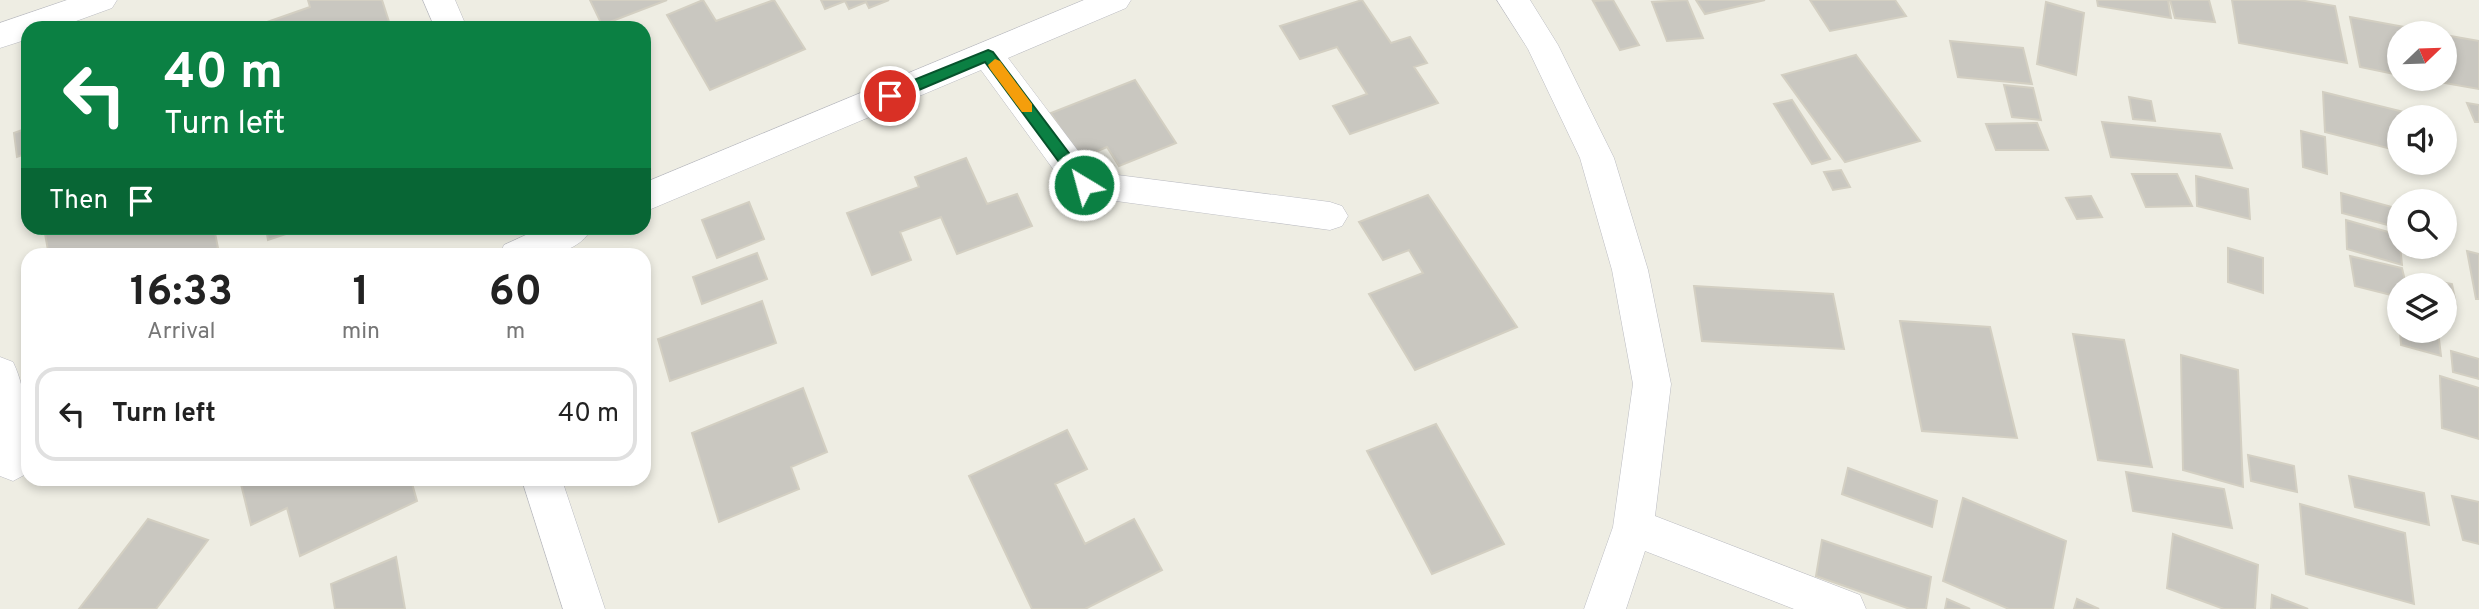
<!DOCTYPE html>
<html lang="en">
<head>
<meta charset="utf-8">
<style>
  :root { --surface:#fff; --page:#f6f6f6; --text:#222; --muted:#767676; --line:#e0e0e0 }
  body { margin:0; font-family:Overpass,sans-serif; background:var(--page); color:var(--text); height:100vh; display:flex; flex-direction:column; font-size:26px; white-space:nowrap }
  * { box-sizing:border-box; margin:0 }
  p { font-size:23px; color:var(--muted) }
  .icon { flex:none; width:38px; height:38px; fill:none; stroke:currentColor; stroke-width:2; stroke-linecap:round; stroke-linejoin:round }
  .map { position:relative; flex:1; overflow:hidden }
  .details { position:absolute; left:21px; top:248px; width:630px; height:238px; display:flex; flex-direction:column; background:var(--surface); border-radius:21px; box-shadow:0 4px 10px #0003 }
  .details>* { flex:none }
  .top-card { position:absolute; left:21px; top:21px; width:630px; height:214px; border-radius:21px; box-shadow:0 4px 10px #0003; background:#0b8043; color:#fff; overflow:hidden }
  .needle { width:46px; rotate:67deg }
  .fabs { position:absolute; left:2387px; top:21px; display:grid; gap:14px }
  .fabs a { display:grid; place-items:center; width:70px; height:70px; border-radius:50%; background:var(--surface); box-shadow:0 4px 10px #0003; font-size:35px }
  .pin { position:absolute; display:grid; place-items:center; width:60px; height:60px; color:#fff; margin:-30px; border:4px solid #fff; border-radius:50%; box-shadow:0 2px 7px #0007 }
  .me { position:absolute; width:77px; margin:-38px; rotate:323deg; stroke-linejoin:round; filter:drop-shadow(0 0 5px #0008) }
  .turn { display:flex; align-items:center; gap:24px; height:147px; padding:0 28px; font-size:32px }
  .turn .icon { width:91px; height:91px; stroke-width:2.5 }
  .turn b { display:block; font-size:49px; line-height:60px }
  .then { display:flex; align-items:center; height:66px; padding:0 28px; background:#0003; gap:14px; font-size:26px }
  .eta { display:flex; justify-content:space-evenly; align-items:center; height:119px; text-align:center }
  .eta b { font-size:42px; font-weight:700; line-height:49px }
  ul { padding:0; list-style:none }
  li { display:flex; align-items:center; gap:21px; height:94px; margin:0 14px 10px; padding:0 14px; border:4px solid var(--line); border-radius:21px }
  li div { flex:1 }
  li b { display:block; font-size:26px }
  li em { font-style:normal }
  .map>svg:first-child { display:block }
  .building { fill:#c9c7c0; stroke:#d3cfc2; stroke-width:2 }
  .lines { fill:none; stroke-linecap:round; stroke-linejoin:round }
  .street-casing { stroke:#bbbcc2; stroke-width:1 }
  .street { fill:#fff; fill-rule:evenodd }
  .route { fill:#0b8043; stroke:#07532c; stroke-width:2 }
  .slow { fill:#f59e0b }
</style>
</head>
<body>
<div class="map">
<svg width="2479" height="609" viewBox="0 0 2479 609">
  <rect width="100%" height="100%" fill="#eeede3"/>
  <path class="building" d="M308,0h74l9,28h-141l60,-21z
    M590,0h77l-65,25z
    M703,0l13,21 58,-21 31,49 -95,41 -43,-75z
    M821,0h68l-20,8 -3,-6 -17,7 -4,-8 -20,8z
    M1362,0l29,43 19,-6 17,26 -13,4 24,36 -88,31 -17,-28 34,-12 -30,-47 -37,12 -20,-33z
    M1613,0l26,45 -19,5 -27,-49z
    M1687,0l16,38 -36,3 -15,-39z
    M1696,0h69l-60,14z
    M1810,0h85l11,16 -76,15z
    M2097,0h71l3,18 -73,-12z
    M2170,0h39l6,22 -40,-4z
    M2232,0h67l36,6 12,57 -108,-20z
    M2046,2l38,11 -8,62 -39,-11z
    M2350,17l87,16h-38v42l-39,-8z
    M2445,35l34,6v48l-57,-10h23z
    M1950,41l73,7 9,36 -74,-7z
    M1856,55l64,86 -75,21 -63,-87z
    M1135,80l41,63 -57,23 -12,-19 -28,12 -28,-46z
    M2004,85l29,3 8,32 -29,-3z
    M2323,92l81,20v5h-5v34l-74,-19z
    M2129,97l22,4 4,20 -22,-2z
    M1792,100l38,59 -18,5 -38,-60z
    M2467,103l12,2v17h-4z
    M2102,122l118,12 12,34 -121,-11z
    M2037,123l11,27h-52l-10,-26z
    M28,128v25l-11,4 -3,-24z
    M2301,131l24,6 2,37 -24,-7z
    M966,158l21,46 30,-10 15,32 -75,28 -16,-37 -41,15 11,28 -39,15 -25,-62 72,-26 -4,-10z
    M1841,170l9,17 -17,3 -9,-18z
    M2132,174h45l15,32 -46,1z
    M2196,176l52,13 2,30 -53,-13z
    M2341,193l58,16v19l-57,-15z
    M1428,195l89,132 -102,43 -46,-76 54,-21 -14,-23 -26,10 -24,-38z
    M2091,196l11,21 -25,2 -11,-21z
    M749,202l15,37 -47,19 -15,-38z
    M2346,220l53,15 3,30 -55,-16z
    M44,228h170l4,20 -18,8h-151z
    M266,228h38l-36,12z
    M2228,248l35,10v35l-35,-11z
    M2467,251l12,3v45h-3z
    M757,253l10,26 -65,25 -9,-27z
    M2350,256l52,12 4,17h-7v12l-44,-11z
    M2431,280l21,4 4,20 -11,-3v-16h-13z
    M1694,286l139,8 11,55 -142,-8z
    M762,301l14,42 -106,38 -12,-42z
    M1900,321l90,6 27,111 -95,-7z
    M2400,331h38l3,25 -40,-11z
    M2073,334l51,6 28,127 -54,-7z
    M2451,351l28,8v20l-26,-7z
    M2181,355l57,15 5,117 -60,-17z
    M2440,376l39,12v51l-37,-11z
    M803,388l24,64 -36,15 8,22 -80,33 -27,-89z
    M1436,424l68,120 -72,30 -65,-123z
    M1067,430l20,39 -32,15 30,60 49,-25 28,51 -77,39h-53l-63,-133z
    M2248,455l46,11 3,26 -46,-11z
    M1848,468l89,33 -5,26 -90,-33z
    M2126,472l98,17 8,39 -99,-17z
    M2349,476l75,17 5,32 -74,-18z
    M240,480h171l6,21 -117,55 -13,-48 -36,17z
    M2452,496l27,6v42l-16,-4z
    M1963,498l103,43 -13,68h-44l-66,-28z
    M2300,504l105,29 9,71 -108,-30z
    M148,519l60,21 -52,69h-77z
    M2173,534l85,31 -3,44h-31l-57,-21z
    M1822,540l109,37 -5,32h-16l-94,-33z
    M396,557l9,52h-70l-4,-25z
    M2272,595l36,14h-37z
    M1947,599l23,10h-25z
    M2077,599l22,10h-25z"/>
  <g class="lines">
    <g class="street-casing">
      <path id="street" d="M67,0h50l-5,8 -55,20h-29v11l-28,9v-25z
        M423,0h32l12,28h-32z
        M1084,0h47l-5,8 -118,50 86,114 236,30 12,4 6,10 -6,10 -12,4 -258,-35 -91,-125 -337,142v-29z
        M1497,0h33l28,45 56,113 34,112 23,114 -16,132 205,79 6,14h-72l-149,-58 -19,58h-42l29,-82 20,-143 -21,-114 -32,-112 -52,-109z
        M541,228h51c-17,32 -62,28 -93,28l5,-11z
        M0,357l13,5c16,33 15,75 15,111l-15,8 -13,-5z
        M522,480h40l43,129h-42z"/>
    </g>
    <use href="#street" class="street"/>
  </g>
  <path class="route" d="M988,50l5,2 97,129v8h-11l-94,-127 -90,38 -5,2 -8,-6 2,-4z"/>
  <path class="slow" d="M995,59l5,2 32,43v8h-10l-32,-43 -2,-4z"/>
</svg>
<div class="fabs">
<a><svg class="needle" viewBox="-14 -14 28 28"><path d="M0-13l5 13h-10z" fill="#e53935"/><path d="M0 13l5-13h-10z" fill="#767676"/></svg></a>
<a><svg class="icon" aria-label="sound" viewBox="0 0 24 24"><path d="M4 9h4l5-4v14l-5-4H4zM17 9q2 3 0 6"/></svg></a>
<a><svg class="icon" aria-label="search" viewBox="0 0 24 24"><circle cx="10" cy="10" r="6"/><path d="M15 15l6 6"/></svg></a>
<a><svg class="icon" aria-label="layers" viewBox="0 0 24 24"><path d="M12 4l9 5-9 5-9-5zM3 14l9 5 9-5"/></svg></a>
</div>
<div class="pin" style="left:890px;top:96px;background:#d93025"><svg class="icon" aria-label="arrive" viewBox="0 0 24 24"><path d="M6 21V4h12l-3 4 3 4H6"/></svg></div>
<svg class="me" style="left:1084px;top:185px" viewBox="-20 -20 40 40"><circle r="17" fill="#0b8043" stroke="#fff" stroke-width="3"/><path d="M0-11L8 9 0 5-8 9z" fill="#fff"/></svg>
<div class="top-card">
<div class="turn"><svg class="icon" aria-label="left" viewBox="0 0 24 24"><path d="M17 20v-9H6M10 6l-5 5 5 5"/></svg><div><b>40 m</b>Turn left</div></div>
<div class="then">Then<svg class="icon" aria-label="arrive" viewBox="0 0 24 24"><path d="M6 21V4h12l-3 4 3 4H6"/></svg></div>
</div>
<section class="details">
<div class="eta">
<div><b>16:33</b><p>Arrival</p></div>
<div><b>1</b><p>min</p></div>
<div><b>60</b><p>m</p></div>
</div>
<ul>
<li><svg class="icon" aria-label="left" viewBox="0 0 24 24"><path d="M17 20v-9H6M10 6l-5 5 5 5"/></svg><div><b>Turn left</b></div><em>40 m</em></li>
</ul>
</section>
</div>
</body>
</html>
